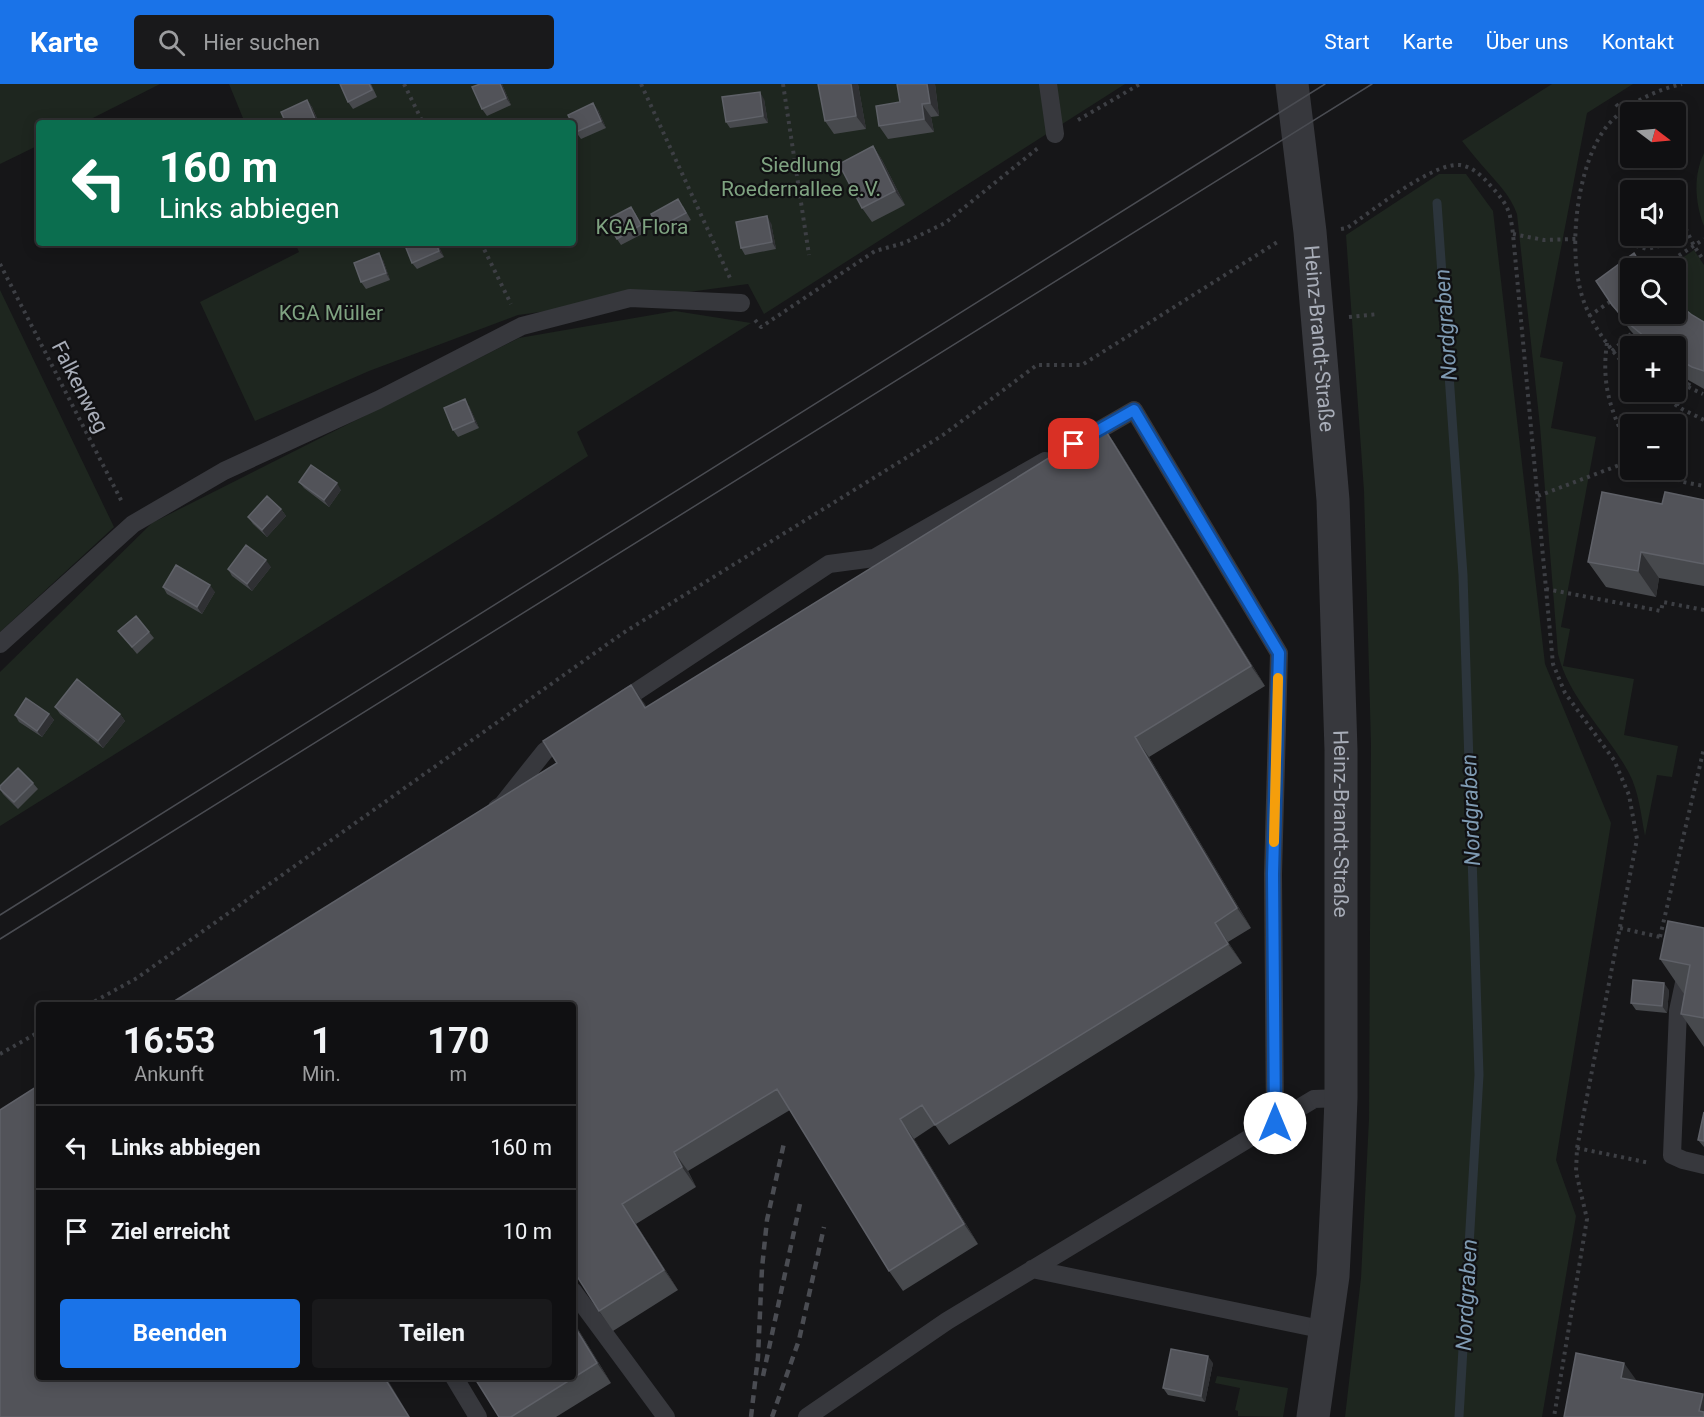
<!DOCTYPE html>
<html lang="de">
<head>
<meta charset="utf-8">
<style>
  :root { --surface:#101012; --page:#19191b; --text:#f1f3f6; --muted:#9c9d9f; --line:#303032; --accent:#1a73e8 }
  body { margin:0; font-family:Roboto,sans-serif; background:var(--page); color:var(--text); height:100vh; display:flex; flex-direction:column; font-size:22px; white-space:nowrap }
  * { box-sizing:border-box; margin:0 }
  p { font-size:20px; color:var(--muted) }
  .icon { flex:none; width:33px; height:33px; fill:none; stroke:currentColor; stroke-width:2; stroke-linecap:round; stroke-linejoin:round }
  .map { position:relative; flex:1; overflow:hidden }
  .panel { position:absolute; left:36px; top:918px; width:540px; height:378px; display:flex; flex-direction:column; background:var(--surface); border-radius:6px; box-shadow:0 3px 15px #0003,0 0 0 2px var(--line) }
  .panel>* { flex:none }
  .guide { position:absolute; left:36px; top:36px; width:540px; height:126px; border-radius:6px; box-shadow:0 3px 15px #0003,0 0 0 2px var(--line); background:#0b6e4f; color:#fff; overflow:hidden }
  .needle { width:39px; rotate:106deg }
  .fabs { position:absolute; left:1620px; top:18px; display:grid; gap:12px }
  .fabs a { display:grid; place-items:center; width:66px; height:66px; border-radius:6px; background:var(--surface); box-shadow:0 3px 15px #0003,0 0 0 2px var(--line); font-size:30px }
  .pin { position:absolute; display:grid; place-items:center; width:51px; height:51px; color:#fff; margin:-26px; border-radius:12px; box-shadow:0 3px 9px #0006 }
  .me { position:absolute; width:66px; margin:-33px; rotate:0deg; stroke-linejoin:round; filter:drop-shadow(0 0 4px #0008) }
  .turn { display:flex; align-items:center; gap:21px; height:126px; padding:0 24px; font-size:27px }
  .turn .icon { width:78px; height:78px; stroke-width:2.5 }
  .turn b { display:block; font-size:42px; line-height:51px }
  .eta { display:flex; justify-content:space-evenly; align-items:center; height:102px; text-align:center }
  .eta b { font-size:36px; font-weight:700; line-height:42px }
  .cta { display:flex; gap:12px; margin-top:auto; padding:12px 24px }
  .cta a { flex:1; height:69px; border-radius:6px; background:var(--accent); color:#fff; font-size:24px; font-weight:700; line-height:69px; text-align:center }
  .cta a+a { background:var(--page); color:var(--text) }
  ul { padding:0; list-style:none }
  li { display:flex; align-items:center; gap:18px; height:84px; padding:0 24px; border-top:2px solid var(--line) }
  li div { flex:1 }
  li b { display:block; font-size:22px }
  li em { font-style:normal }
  header { display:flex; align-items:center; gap:36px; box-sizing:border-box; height:84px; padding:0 30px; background:var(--accent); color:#fff }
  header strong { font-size:28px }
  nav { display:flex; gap:33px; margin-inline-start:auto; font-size:21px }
  .search { width:420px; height:54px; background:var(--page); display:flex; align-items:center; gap:15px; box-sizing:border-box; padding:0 21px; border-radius:6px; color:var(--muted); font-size:22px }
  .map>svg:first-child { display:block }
  .green { fill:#1e261f }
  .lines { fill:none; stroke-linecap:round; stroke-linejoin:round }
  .stream { stroke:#2c353c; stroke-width:9 }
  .path { stroke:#3d3f44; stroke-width:4; stroke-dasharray:3 4.5; stroke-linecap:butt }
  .service { stroke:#37383d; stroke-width:18 }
  .minor { stroke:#37383d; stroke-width:33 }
  .tram { stroke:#4a4c52; stroke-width:1.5 }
  .rail { stroke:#4a4c52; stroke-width:4.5; stroke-dasharray:8 6; stroke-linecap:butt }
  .wall { fill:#47494d }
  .shaded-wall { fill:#2f3033 }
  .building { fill:#525359; stroke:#5f6168; stroke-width:1.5 }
  .route-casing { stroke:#114b97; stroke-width:15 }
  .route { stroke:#1a73e8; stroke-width:10 }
  .slow { stroke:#f59e0b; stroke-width:10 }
  .labels { text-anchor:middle; stroke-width:4.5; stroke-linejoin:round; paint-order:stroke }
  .park-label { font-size:21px; fill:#7fa381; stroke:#111113 }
  .street-label { font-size:21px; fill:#a8adb8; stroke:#111113 }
  .water-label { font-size:22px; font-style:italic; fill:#7f9bb3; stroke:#111113 }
</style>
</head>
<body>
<header>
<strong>Karte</strong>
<div class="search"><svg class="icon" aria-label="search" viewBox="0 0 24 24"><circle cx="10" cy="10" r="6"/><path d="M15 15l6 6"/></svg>Hier suchen</div>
<nav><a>Start</a><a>Karte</a><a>Über uns</a><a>Kontakt</a></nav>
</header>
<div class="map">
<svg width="1704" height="1333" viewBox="0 0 1704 1333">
  <rect width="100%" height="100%" fill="#161618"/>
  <path class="green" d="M0,0h160l-77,39h-44v22l-39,19z
    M229,0h896l-361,230 -16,-30 -230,31 -149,56 -114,50 -55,-119 99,-50 -4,-9h278v-120h-328z
    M1552,0h81l-46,29 -47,244 23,5 -12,66 45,9 -35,190 9,2 -7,37 71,13 -10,56 54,11 -6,31 -15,-2 -12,61c-4,-21 -6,-44 -16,-63 -22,-41 -60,-74 -71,-119l-18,-228 -23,-212c-7,-19 -18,-29 -30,-43 -9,-10 -17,-20 -25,-30z
    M1704,69v73c-9,-23 -11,-50 0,-73z
    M1439,90h27l27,37 52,453 66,159 -55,337 20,56 -34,201h-197l16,-139 8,-159 2,-375 -7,-253 -18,-256z
    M1694,166l10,15v70l-28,-26v-41h-9z
    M0,206l114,237 -114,105z
    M675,227l76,12 -174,109 11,24 -95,62 -493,308v-154l152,-149 367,-185z
    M1217,1292l71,12 -5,29 -45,-1v-5l-3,-1 5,-22 -25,-5z"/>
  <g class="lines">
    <path class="stream" d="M1437,119l26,372 16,500 -20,342"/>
    <path class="path" d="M404,0l19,39
      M641,0l89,194
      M783,0l26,171
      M1616,20l7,8
      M1078,36l62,-36
      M1341,145l6,-1c24,-16 86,-66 113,-63 13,2 22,11 30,20 17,19 20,24 23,49l40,430 12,29 49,67 15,35 8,44 -60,309 -1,24 11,47 -33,198
      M1676,149l8,-8 10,21 10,15
      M1513,150l31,6 32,-1
      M1621,158l26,7 21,-5 6,-8
      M481,159l30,61
      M0,180l122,238
      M1660,184l44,-29
      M1589,232l25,-17
      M1349,233l29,-3
      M755,236l6,7 114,-76 29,-8 41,-20 93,-75
      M1626,254l8,8
      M1607,259c-6,42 4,70 23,106
      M1612,267l20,-18
      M1630,287c-17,-19 -34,-39 -44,-64 -20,-46 -11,-136 18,-177 17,-24 51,-40 78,-46
      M1688,303l15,7
      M1656,308l26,17 22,11
      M1677,321l13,-23
      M1656,386l27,12 21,4
      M1538,412l92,-35
      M1546,505l115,22 2,-9 41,8
      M1620,844l49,11
      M1660,853l44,-189
      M88,921l49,-27 486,-345 320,-198 94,-70h45l197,-124
      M0,970l39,-22
      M1577,1064l73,15"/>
    <path class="service" d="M1048,0l7,50
      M1082,356l52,-30 145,243 -6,221 2,249
      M0,560l133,-120 91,-53 154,-71 144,-74 108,-28 111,5
      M616,621l213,-141 45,-6 171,-97
      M497,724l5,-3 43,-54 23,-15
      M1704,870l-14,1 -12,56 -6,144 11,5 21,5
      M1032,1185l293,61
      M573,1207l93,126
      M454,1293l24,40
      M807,1333l140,-96 367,-222 27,-1"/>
    <path class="minor" id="s1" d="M1292,0l18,148 23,268 8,250v348l-3,79 -5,99 -20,141"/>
    <path class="tram" d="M0,831l1325,-831
      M0,855l1372,-855"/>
    <path class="rail" d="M763,1292l38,-177
      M751,1333l7,-60 4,-89 5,-48 17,-77
      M772,1333l27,-77 25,-113"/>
  </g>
  <path class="wall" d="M341,0h30l6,13 -24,12 -5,-7z
    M502,0l9,21 -24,11 -5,-7z
    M818,0h40l8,45 -32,5 -9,-13z
    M935,0l4,32 -8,1 3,15 -46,7 -9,-13 21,-24z
    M764,15l4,24 -38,5 -4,-6z
    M307,16l5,7 7,16h-33z
    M598,26l8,18 -25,11 -5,-7z
    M873,62l9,14 23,45 -33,17 -10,-14z
    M683,122l8,14 -28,15 -5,-7z
    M635,129l11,19 -25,13 -4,-6z
    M771,139l5,26 -31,6 -4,-7z
    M404,159h33l7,14 -27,12 -5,-6z
    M1634,169l11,15h-15l62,47 12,7v67l-28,-16v-27h-32l-14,-16 -18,-25z
    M383,176l7,20 -24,9 -5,-7z
    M469,322l10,22 -21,9 -5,-7z
    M1102,341l13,19 150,242 -116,71 102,171 -23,14 14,21 -293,182 -14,-20 -21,14 64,105 -75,47 -14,-20 -99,-161 -102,61 8,16 -60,37 42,66 -65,41 -14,-20 48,-604z
    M299,398l42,8 -12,17 -25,-19z
    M1704,416v86l-45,-8 -3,19 -50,-10 -18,-25 74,-58z
    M281,425l5,7 -19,21 -14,-13 -5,-7z
    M271,483l-19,24 -20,-15 -4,-7z
    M163,503l52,5 -13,22 -35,-20z
    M118,547l31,1 5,6 -17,16z
    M55,623l65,7 5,7 -22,27 -43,-34z
    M49,630l5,6 -12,17 -23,-15 -4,-7z
    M33,699l5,6 -20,20 -15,-15 -3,-5z
    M1704,844v119l-23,-33 3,-20 -24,-35z
    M1669,906l-2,23 -31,-3 -5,-7z
    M1704,1028v35l-6,-7z
    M573,1237l38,62 -55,34h-57z
    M1213,1279l-8,39 -37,-7 -5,-7z"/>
  <path class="shaded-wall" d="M500,0h2l9,21 -5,-7z
    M851,0h7l8,45 -10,-13z
    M927,0h8l4,32 -9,-13z
    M760,8l4,7 4,24 -5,-7z
    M307,16l5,7 7,16 -4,-4z
    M593,19l5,7 8,18 -5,-7z
    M922,20l9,13 3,15 -10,-13z
    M873,62l9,14 23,45 -10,-14z
    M767,132l4,7 5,26 -4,-7z
    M436,159h1l7,14 -5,-6z
    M379,169l4,7 7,20 -4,-7z
    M465,315l4,7 10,22 -5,-7z
    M1102,341l13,19 150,242 -14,-20z
    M337,399l4,7 -12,17 -5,-7z
    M281,425l5,7 -19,21 -5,-7z
    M1641,468l18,26 -3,19 -18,-26z
    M266,476l5,7 -19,24 -5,-7z
    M210,501l5,7 -13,22 -5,-7z
    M631,601l14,19 14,24 -14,-20z
    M49,630l5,6 -12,17 -5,-6z
    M120,630l5,7 -22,27 -5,-7z
    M1135,653l14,20 102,171 -14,-20z
    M1215,839l13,19 14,21 -14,-19z
    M1664,899l5,7 -2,23 -5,-7z
    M900,1035l14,20 64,105 -14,-20z
    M674,1068l14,19 8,16 -14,-20z
    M622,1120l14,20 42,66 -14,-20z
    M573,1237l38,62 -14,-20 -24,-39z
    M1208,1272l5,7 -8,39 -4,-6z
    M1624,1279l18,25 -21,-10z
    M384,1293h2l24,40h-1z
    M1703,1310l1,1v22l-5,-6z"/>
  <path class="building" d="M340,0h29l3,6 -24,12z
    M480,0h20l6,14 -24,11 -10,-22z
    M818,0h33l5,32 -31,5z
    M897,0h30l3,19 -8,1 2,15 -45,7 -3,-20 24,-4z
    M760,8l3,24 -37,6 -4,-25z
    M307,16l8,19 -9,4h-20l-5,-11z
    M593,19l8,18 -25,11 -3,-7v-2h-1l-4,-8z
    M873,62l22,45 -33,17 -23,-44z
    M678,115l8,14 -28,15 -7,-14z
    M631,123l10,18 -24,14 -11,-19z
    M767,132l5,26 -31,6 -5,-26z
    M404,159h32l3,8 -27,12z
    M379,169l7,20 -25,9 -7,-19z
    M1634,169l9,15h-13v46h46v-12l16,13 12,7v49l-12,-4 -16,-9v-12h-20l-28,-23 -16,-18 -16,-24z
    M465,315l9,22 -21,9 -9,-22z
    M1102,341l149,241 -116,71 102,171 -22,15 13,21 -293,181 -13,-20 -22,14 64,105 -75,47 -112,-182 -103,63 8,15 -60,37 42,66 -65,41 -26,-41v-265h-405l389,-242 -14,-22 88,-56 14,23z
    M311,381l26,18 -13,17 -25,-18z
    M1602,408l60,12 3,-12 39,8v64l-63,-12 -3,19 -50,-9z
    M267,412l14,13 -19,21 -14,-13z
    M246,461l20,15 -19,24 -19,-15z
    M176,481l34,20 -13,22 -34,-20z
    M136,532l13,16 -17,15 -14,-16z
    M77,595l43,35 -22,27 -43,-34z
    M26,614l23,16 -12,17 -22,-16z
    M18,684l15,15 -19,19 -14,-13v-3z
    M1668,837l36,7v90l-23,-4 9,-49 -30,-6z
    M1633,896l31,3 -2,23 -31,-3z
    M39,1001v292h345l25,40h-409v-307z
    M1704,1028v29l-6,-1z
    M573,1240l24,39 -86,54h-12l-25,-40h99z
    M1171,1265l37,7 -7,40 -38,-8z
    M1576,1269l48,10 -3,15 82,16 -4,17 5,1v5h-140z"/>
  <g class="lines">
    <g class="route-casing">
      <path id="route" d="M1074,360l60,-34 145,243 -6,221 2,249"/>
    </g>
    <use href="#route" class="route"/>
    <path class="slow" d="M1274,758l4,-164"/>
  </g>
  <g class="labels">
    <g class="park-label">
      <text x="801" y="88">Siedlung<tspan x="801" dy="24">Roedernallee e.V.</tspan></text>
      <text x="642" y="150">KGA Flora</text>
      <text x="331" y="236">KGA Müller</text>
    </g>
    <g class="street-label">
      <text dy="7" stroke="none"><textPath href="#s1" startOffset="256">Heinz-Brandt-Straße</textPath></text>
      <text transform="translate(80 303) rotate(63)" y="7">Falkenweg</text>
      <text dy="7" stroke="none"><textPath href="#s1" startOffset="742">Heinz-Brandt-Straße</textPath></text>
    </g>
    <g class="water-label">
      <text transform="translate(1445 241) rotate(-94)" y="8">Nordgraben</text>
      <text transform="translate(1470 726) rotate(-92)" y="8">Nordgraben</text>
      <text transform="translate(1466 1211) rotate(-87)" y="8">Nordgraben</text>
    </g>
  </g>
</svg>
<div class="fabs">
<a><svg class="needle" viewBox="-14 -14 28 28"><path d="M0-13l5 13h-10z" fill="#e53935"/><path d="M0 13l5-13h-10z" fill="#9c9d9f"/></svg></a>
<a><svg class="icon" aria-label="sound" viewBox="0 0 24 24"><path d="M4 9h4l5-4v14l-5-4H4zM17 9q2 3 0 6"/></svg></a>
<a><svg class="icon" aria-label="search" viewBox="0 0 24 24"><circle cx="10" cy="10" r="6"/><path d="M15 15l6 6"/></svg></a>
<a>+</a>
<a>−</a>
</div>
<div class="pin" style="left:1074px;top:360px;background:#d93025"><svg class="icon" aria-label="arrive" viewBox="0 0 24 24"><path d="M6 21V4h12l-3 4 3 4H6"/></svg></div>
<svg class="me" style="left:1275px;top:1039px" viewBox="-20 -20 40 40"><circle r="19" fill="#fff"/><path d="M0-13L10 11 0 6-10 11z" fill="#1a73e8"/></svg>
<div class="guide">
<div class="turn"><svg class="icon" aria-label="left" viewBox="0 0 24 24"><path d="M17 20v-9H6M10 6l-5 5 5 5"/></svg><div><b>160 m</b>Links abbiegen</div></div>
</div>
<section class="panel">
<div class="eta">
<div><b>16:53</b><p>Ankunft</p></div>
<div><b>1</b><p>Min.</p></div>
<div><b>170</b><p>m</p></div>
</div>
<ul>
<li><svg class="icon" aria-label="left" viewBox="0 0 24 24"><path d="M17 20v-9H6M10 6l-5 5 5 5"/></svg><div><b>Links abbiegen</b></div><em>160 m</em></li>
<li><svg class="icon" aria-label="arrive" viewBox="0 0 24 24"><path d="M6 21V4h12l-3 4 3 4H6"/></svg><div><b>Ziel erreicht</b></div><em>10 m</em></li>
</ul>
<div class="cta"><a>Beenden</a><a>Teilen</a></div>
</section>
</div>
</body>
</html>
